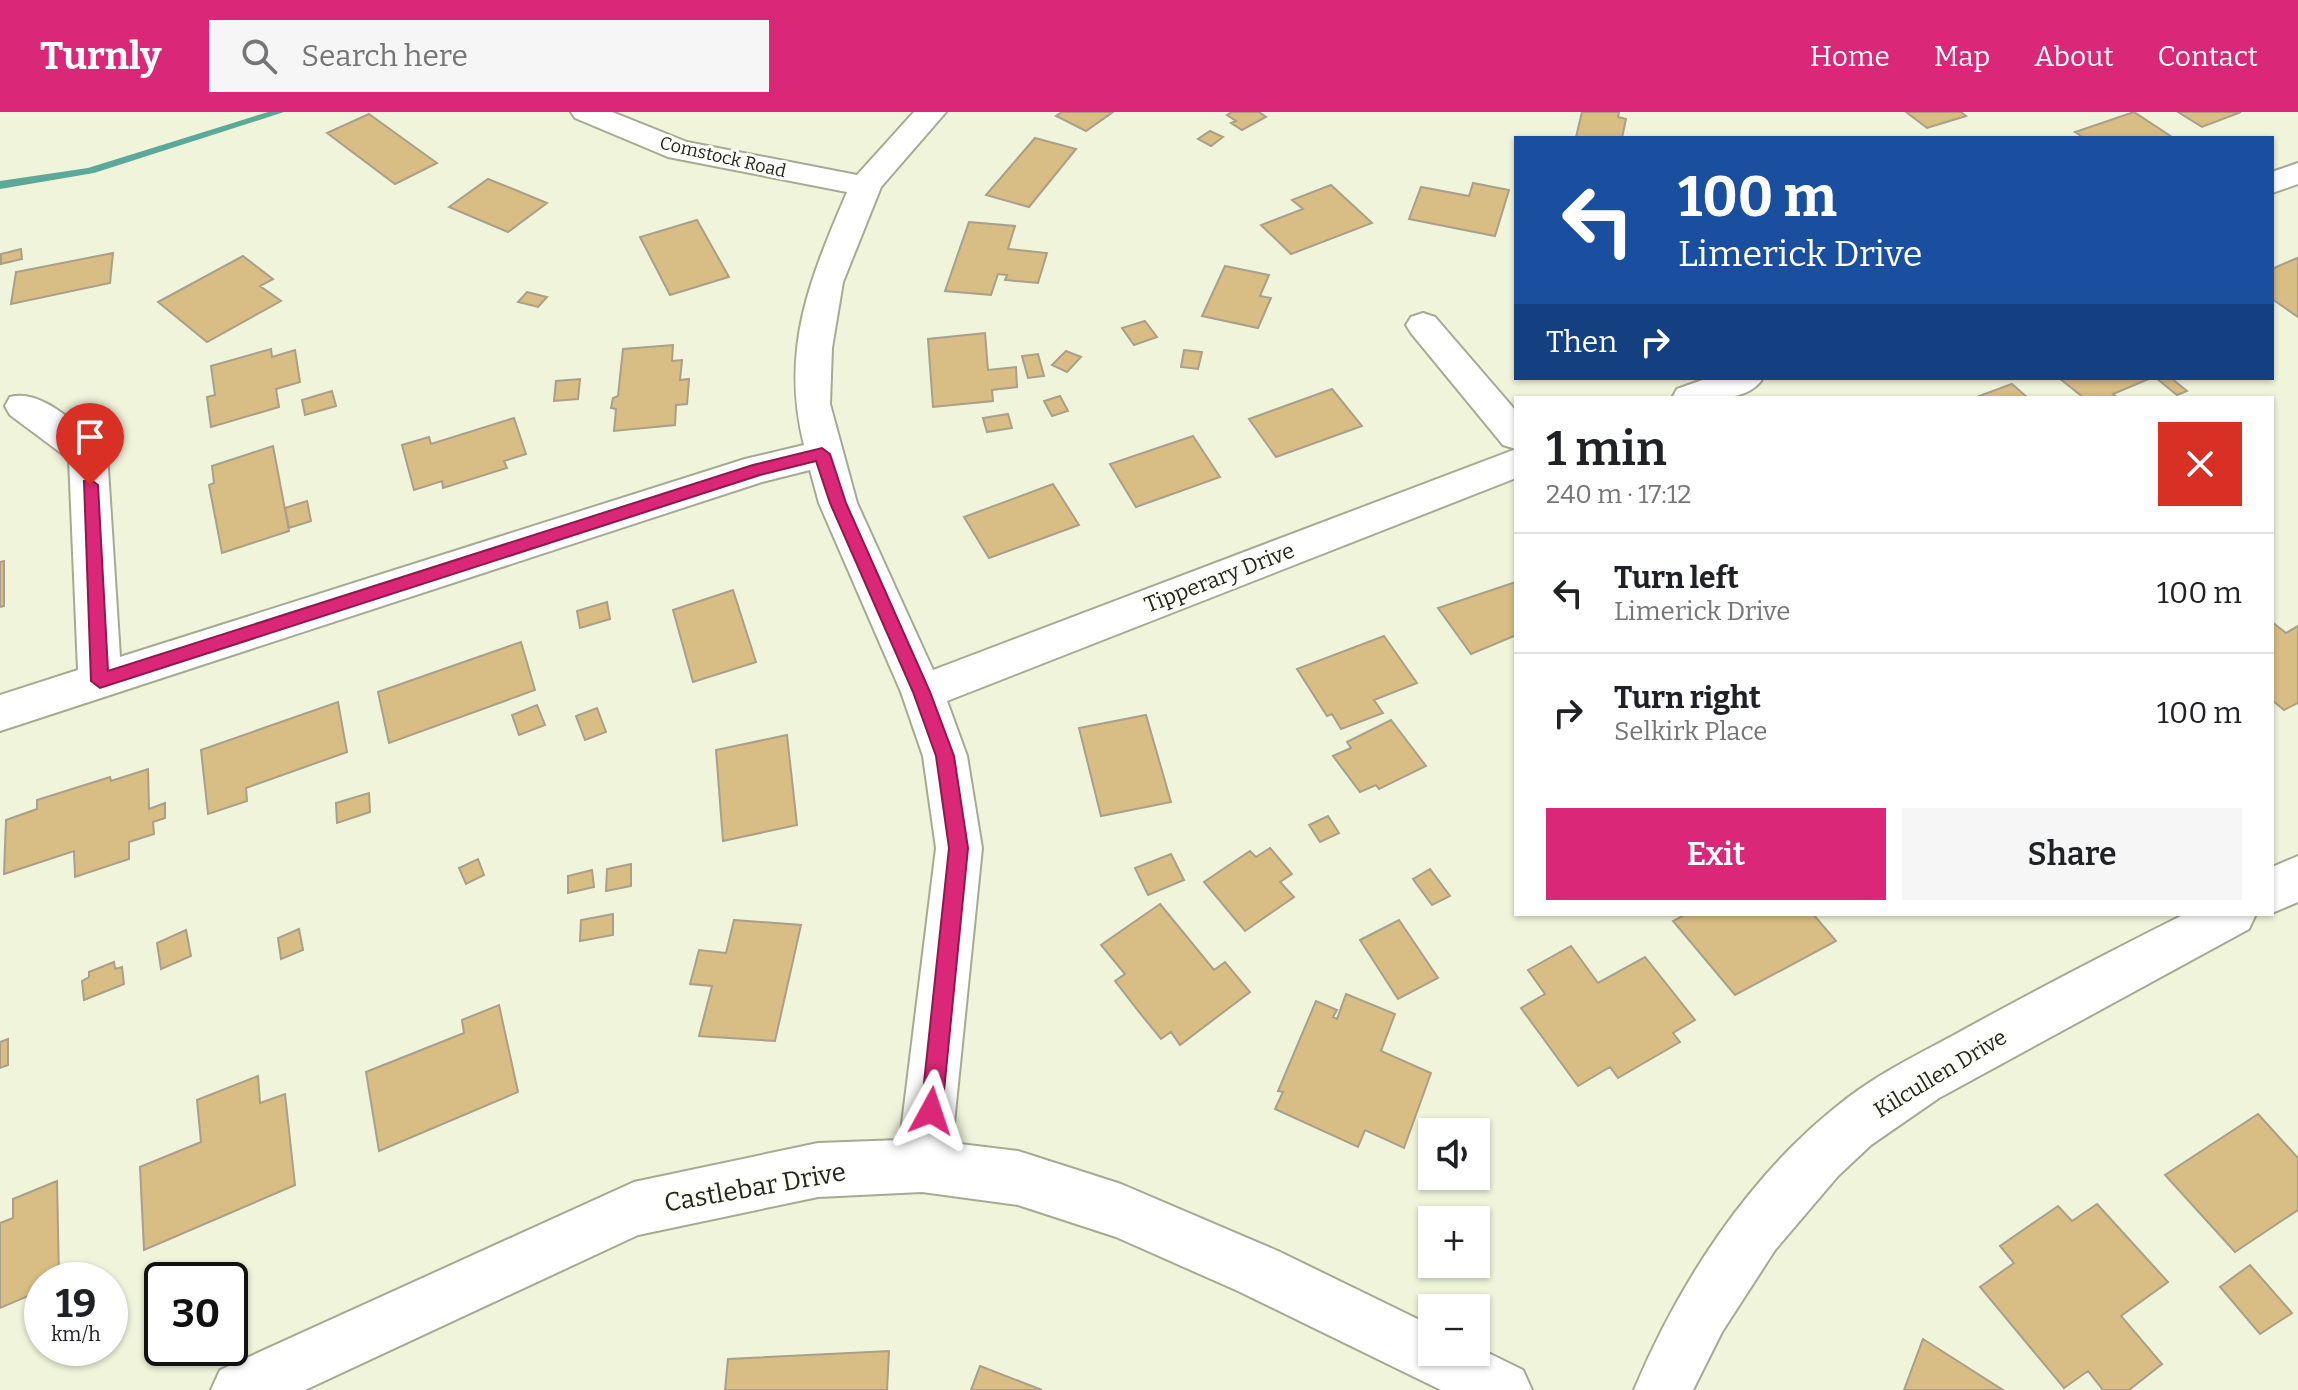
<!DOCTYPE html>
<html lang="en">
<head>
<meta charset="utf-8">
<style>
  :root { --surface:#fff; --page:#f6f6f6; --text:#202124; --muted:#757577; --line:#e0e0e0; --accent:#db2777 }
  body { margin:0; font-family:Bitter,serif; background:var(--page); color:var(--text); height:100vh; display:flex; flex-direction:column; font-size:30px; white-space:nowrap }
  * { box-sizing:border-box; margin:0 }
  p { font-size:26px; color:var(--muted) }
  .icon { flex:none; width:44px; height:44px; fill:none; stroke:currentColor; stroke-width:2; stroke-linecap:round; stroke-linejoin:round }
  .map { position:relative; flex:1; overflow:hidden }
  .drawer { position:absolute; left:1514px; top:284px; width:760px; height:520px; display:flex; flex-direction:column; background:var(--surface); border-radius:0px; box-shadow:0 2px 6px #0004 }
  .drawer>* { flex:none }
  .top-card { position:absolute; left:1514px; top:24px; width:760px; height:244px; border-radius:0px; box-shadow:0 2px 6px #0004; background:#1a4fa0; color:#fff; overflow:hidden }
  .controls { position:absolute; left:1418px; top:1006px; display:grid; gap:16px }
  .controls a { display:grid; place-items:center; width:72px; height:72px; border-radius:0px; background:var(--surface); box-shadow:0 2px 6px #0004; font-size:40px }
  .speed { position:absolute; left:24px; top:1150px; display:flex; gap:16px; font-size:40px; font-weight:700; text-align:center }
  .speed>* { display:grid; place-content:center; width:104px; height:104px; border-radius:50%; background:var(--surface); box-shadow:0 2px 6px #0004; line-height:1 }
  .speed small { font-size:20px; font-weight:400 }
  .speed .limit { border:4px solid #111; border-radius:12px; background:#fff; color:#111 }
  .pin { position:absolute; display:grid; place-items:center; width:68px; height:68px; color:#fff; margin:-82px -34px; border-radius:50% 50% 50% 0; rotate:-45deg; box-shadow:0 0 8px #0007 }
  .pin .icon { rotate:45deg }
  .me { position:absolute; width:88px; margin:-44px; rotate:5deg; stroke-linejoin:round; filter:drop-shadow(0 0 6px #0008) }
  .turn { display:flex; align-items:center; gap:28px; height:168px; padding:0 32px; font-size:36px }
  .turn .icon { width:104px; height:104px; stroke-width:2.5 }
  .turn b { display:block; font-size:56px; line-height:68px }
  .then { display:flex; align-items:center; height:76px; padding:0 32px; background:#0003; gap:16px; font-size:30px }
  .round { display:grid; place-items:center; flex:none; width:84px; height:84px; border-radius:0px; background:var(--page) }
  .headline { display:flex; align-items:center; justify-content:space-between; height:136px; padding:0 32px }
  h1 { font-size:48px; font-weight:600; line-height:60px }
  .cta { display:flex; gap:16px; margin-top:auto; padding:16px 32px }
  .cta a { flex:1; height:92px; border-radius:0px; background:var(--accent); color:#fff; font-size:32px; font-weight:600; line-height:92px; text-align:center }
  .cta a+a { background:var(--page); color:var(--text) }
  ul { padding:0; list-style:none }
  li { display:flex; align-items:center; gap:24px; height:120px; padding:0 32px; border-top:2px solid var(--line) }
  li div { flex:1 }
  li b { display:block; font-size:30px }
  li em { font-style:normal }
  header { display:flex; align-items:center; gap:48px; box-sizing:border-box; height:112px; padding:0 40px; background:var(--accent); color:#fff }
  header strong { font-size:38px }
  nav { display:flex; gap:44px; margin-inline-start:auto; font-size:28px }
  .search { width:560px; height:72px; background:var(--page); display:flex; align-items:center; gap:20px; box-sizing:border-box; padding:0 28px; border-radius:0px; color:var(--muted); font-size:30px }
  .map>svg:first-child { display:block }
  .lines { fill:none; stroke-linecap:round; stroke-linejoin:round }
  .stream { fill:#5ca999; fill-rule:evenodd }
  .building { fill:#d8bd84; stroke:#aa9f89; stroke-width:2 }
  .minor-casing { stroke:#a5aa92; stroke-width:4 }
  .minor { fill:#fff; fill-rule:evenodd }
  .route { fill:#db2777; stroke:#8e194d; stroke-width:2 }
  .labels { text-anchor:middle; stroke-width:6; stroke-linejoin:round; paint-order:stroke }
  .far-street-label { font-size:18px; fill:#24261c; stroke:#fefffa }
  .street-label { font-size:22px; fill:#24261c; stroke:#fefffa }
  .near-street-label { font-size:26px; fill:#24261c; stroke:#fefffa }
</style>
</head>
<body>
<header>
<strong>Turnly</strong>
<div class="search"><svg class="icon" aria-label="search" viewBox="0 0 24 24"><circle cx="10" cy="10" r="6"/><path d="M15 15l6 6"/></svg>Search here</div>
<nav><a>Home</a><a>Map</a><a>About</a><a>Contact</a></nav>
</header>
<div class="map">
<svg width="2298" height="1278" viewBox="0 0 2298 1278">
  <rect width="100%" height="100%" fill="#eff4db"/>
  <g class="lines">
    <path class="stream" d="M268,0h16l-190,61 -94,16v-8l88,-13z"/>
  </g>
  <path class="building" d="M1062,0h51l-27,19 -30,-15z
    M1232,0h27l7,5 -24,13 -11,-7 5,-2 -9,-6z
    M1582,0h37l-1,5 8,2 -4,19 -46,-1z
    M1906,0h55l5,4 -39,12z
    M2134,0l38,25 -88,1 -9,-6z
    M2178,0h63l-39,15z
    M369,2l54,39 14,10 -42,21 -68,-51z
    M1210,19l13,6 -12,9 -13,-7z
    M1035,26l41,11 -47,58 -43,-12z
    M488,67l25,10 34,14 -39,29 -59,-25z
    M1473,71l36,7 -14,46 -86,-17 12,-32 48,9z
    M1331,73l41,38 -81,31 -30,-29 42,-16 -11,-9z
    M697,108l32,57 -59,18 -30,-58z
    M969,110l46,4 -7,23 39,4 -9,30 -33,-3 2,-5 -9,-1 -7,21 -46,-4z
    M21,137l1,10 -21,5v-10z
    M113,141l-3,30 -99,21 5,-32z
    M243,144l30,23 -13,7 21,15 -74,41 -49,-40z
    M2297,146l1,1v58l-26,-18v-30z
    M1225,154l44,9 -9,21 11,2 -13,30 -56,-12z
    M527,180l20,5 -9,10 -20,-5z
    M1145,209l12,16 -23,8 -12,-17z
    M985,221l3,37 28,-3 1,20 -25,3 1,11 -60,6 -5,-68z
    M673,233l-1,16 10,-1 -2,20 9,-1 -2,25 -11,1 -1,20 -61,6 2,-22 -5,-1 2,-10 5,-2 5,-47z
    M271,237l1,8 23,-7 5,32 -24,7 3,18 -68,20 -4,-30 8,-2 -4,-29z
    M1184,238l18,2 -4,17 -17,-2z
    M1066,239l15,6 -14,15 -15,-7z
    M1038,242l6,22 -16,2 -6,-22z
    M2059,266h92l-38,16 5,4h-34z
    M2156,266h15l16,13 -10,4z
    M580,267l-2,20 -24,2 2,-20z
    M2012,272l16,14h-54l35,-13z
    M1332,277l30,37 -86,31 -27,-38z
    M332,279l4,15 -31,9 -3,-15z
    M1060,284l8,15 -16,5 -8,-15z
    M1008,302l4,14 -25,4 -4,-14z
    M514,306l12,36 -22,7 3,7 -64,20 -1,-7 -28,9 -12,-45 27,-8 2,7z
    M1193,324l27,41 -84,30 -26,-43z
    M273,334l16,85 -67,22 -13,-68 5,-2 -2,-17z
    M1053,372l26,41 -90,33 -25,-41z
    M307,389l4,20 -22,7 -4,-20z
    M4,449v45l-4,1v-45z
    M1516,470v56l-2,-2 -43,18 -33,-46z
    M733,478l23,72 -63,20 -20,-72z
    M607,490l3,17 -30,9 -3,-17z
    M2272,510l14,11 12,-7v77l-14,7 -12,-10z
    M1384,524l33,47 -43,17 9,13 -42,16 -9,-15 -5,2 -30,-47z
    M521,530l14,48 -146,53 -11,-51z
    M338,590l9,50 -101,36 1,13 -39,13 -7,-64z
    M537,593l8,20 -26,10 -7,-20z
    M597,596l9,24 -21,8 -9,-24z
    M1146,603l25,87 -70,14 -22,-88z
    M1391,608l35,46 -47,23 -3,-4 -16,7 -27,-36 18,-8 -4,-6z
    M787,623l10,90 -74,16 -7,-91z
    M148,657l1,40 16,-6v15l-12,4 1,12 -25,8v17l-54,18 -1,-26 -70,23 2,-54 31,-11v-9l73,-23 1,4z
    M369,681l1,19 -33,11 -1,-20z
    M1328,704l11,17 -19,9 -11,-17z
    M1270,736l22,26 -12,8 14,15 -49,34 -41,-49 46,-31 6,6z
    M1171,742l13,26 -36,15 -13,-27z
    M478,747l6,16 -18,9 -7,-16z
    M631,752v22l-25,5 1,-22z
    M1430,757l20,27 -18,9 -19,-26z
    M592,758l2,17 -26,6v-17z
    M1160,792l54,66 11,-8 25,30 -70,53 -9,-13 -10,7 -22,-27 -24,-31 10,-7 -24,-29z
    M613,802v21l-33,6 1,-21z
    M1686,802h127l23,27 -101,54 -62,-74z
    M734,808l67,5 -26,116 -76,-5 13,-50 -22,-2 9,-34 27,3z
    M1399,808l39,58 -40,21 -38,-59z
    M299,817l4,21 -22,9 -3,-21z
    M186,818l5,26 -30,13 -4,-26z
    M1571,834l27,37 47,-26 50,63 -22,13 7,9 -62,36 -8,-11 -32,19 -57,-78 24,-14 -17,-24z
    M114,850l1,7 7,-2 2,17 -40,16 -2,-19 7,-4v-5z
    M1346,882l49,20 -14,37 50,22 -27,75 -39,-18 -7,17 -83,-38 8,-17 -5,-1 38,-90 21,9 -4,7 4,2z
    M499,893l19,87 -139,59 -13,-79 98,-39 -2,-13z
    M8,927v26l-8,3v-26z
    M258,964l2,27 25,-9 10,91 -151,65 -4,-83 61,-25 -4,-42z
    M2258,1002l40,44v52l-63,42 -70,-77z
    M57,1069l2,99h-17v10l-42,18v-85l13,-5v-19z
    M2097,1092l71,78 -47,34 41,48 -33,26h-26l-15,-19 -24,17 -84,-101 34,-24 -14,-17 58,-40 14,15z
    M2250,1153l42,48 -32,21 -40,-47z
    M1923,1227l80,51h-99z
    M889,1239l-2,39h-162l3,-31z
    M980,1254l62,24h-71z"/>
  <g class="lines">
    <g class="minor-casing">
      <path id="minor" d="M571,0h41l75,30 170,33 57,-63h32l-65,75 -38,95 -11,66 -2,56 27,99 76,167 583,-221 -13,-4 -92,-112 -5,-8 5,-8 12,-4 12,4 81,94v67l-569,223 20,55 15,92 -30,295 66,8 103,33 157,67 154,75v26h44v-5l47,23 9,20h-91l-203,-99 -122,-54 -98,-32 -96,-13 -104,5 -180,38 -333,155h-94l9,-20 414,-188 184,-39 82,-3 36,-292 -13,-92 -22,-64 -82,-189 -9,-33 -48,12 -762,249v-36l78,-25 -9,-211 -59,-44 -5,-9 5,-9c32,-9 66,29 91,46l6,10 13,204 625,-198 59,-14c-24,-96 6,-166 43,-253l-179,-35 -93,-39z
        M2298,51v21l-26,9v-21z
        M1708,266h55c-16,27 -64,20 -91,20l5,-9z
        M2298,744v46l-26,11v-46z
        M2185,802h71l-7,15 -310,169 -68,47 -33,31 -63,74 -53,82 -29,58h-59c44,-105 112,-211 202,-283 36,-30 77,-50 118,-72 76,-42 153,-82 231,-121z"/>
    </g>
    <use href="#minor" class="minor"/>
  </g>
  <path class="route" d="M822,336l8,6 16,49 84,189 24,64 14,92 -26,263 -3,8 -8,3 -7,-3 -3,-8 28,-263 -13,-92 -23,-64 -83,-189 -14,-42 -56,14 -660,213 -9,-7 -7,-200 6,-2 8,6 10,186 645,-206z"/>
  <g class="labels">
    <g class="far-street-label">
      <text transform="translate(723 45) rotate(13)" y="6">Comstock Road</text>
    </g>
    <g class="street-label">
      <text transform="translate(1219 465) rotate(-21)" y="8">Tipperary Drive</text>
      <text transform="translate(1940 961) rotate(-31)" y="8">Kilcullen Drive</text>
    </g>
    <g class="near-street-label">
      <text transform="translate(755 1075) rotate(-10)" y="9">Castlebar Drive</text>
    </g>
  </g>
</svg>
<div class="controls">
<a><svg class="icon" aria-label="sound" viewBox="0 0 24 24"><path d="M4 9h4l5-4v14l-5-4H4zM17 9q2 3 0 6"/></svg></a>
<a>+</a>
<a>−</a>
</div>
<div class="speed"><div>19<small>km/h</small></div><div class="limit">30</div></div>
<div class="pin" style="left:90px;top:373px;background:#d93025"><svg class="icon" aria-label="arrive" viewBox="0 0 24 24"><path d="M6 21V4h12l-3 4 3 4H6"/></svg></div>
<svg class="me" style="left:931px;top:999px" viewBox="-20 -20 40 40"><path d="M0-17L14 15 0 8-14 15z" fill="#db2777" stroke="#fff" stroke-width="4"/></svg>
<div class="top-card">
<div class="turn"><svg class="icon" aria-label="left" viewBox="0 0 24 24"><path d="M17 20v-9H6M10 6l-5 5 5 5"/></svg><div><b>100 m</b>Limerick Drive</div></div>
<div class="then">Then<svg class="icon" aria-label="right" viewBox="0 0 24 24"><path d="M7 20v-9h11M14 6l5 5-5 5"/></svg></div>
</div>
<section class="drawer">
<div class="headline"><div><h1>1 min</h1><p>240 m · 17:12</p></div><a class="round" style="background:#d93025;color:#fff"><svg class="icon" aria-label="close" viewBox="0 0 24 24"><path d="M6 6l12 12M18 6L6 18"/></svg></a></div>
<ul>
<li><svg class="icon" aria-label="left" viewBox="0 0 24 24"><path d="M17 20v-9H6M10 6l-5 5 5 5"/></svg><div><b>Turn left</b><p>Limerick Drive</p></div><em>100 m</em></li>
<li><svg class="icon" aria-label="right" viewBox="0 0 24 24"><path d="M7 20v-9h11M14 6l5 5-5 5"/></svg><div><b>Turn right</b><p>Selkirk Place</p></div><em>100 m</em></li>
</ul>
<div class="cta"><a>Exit</a><a>Share</a></div>
</section>
</div>
</body>
</html>
